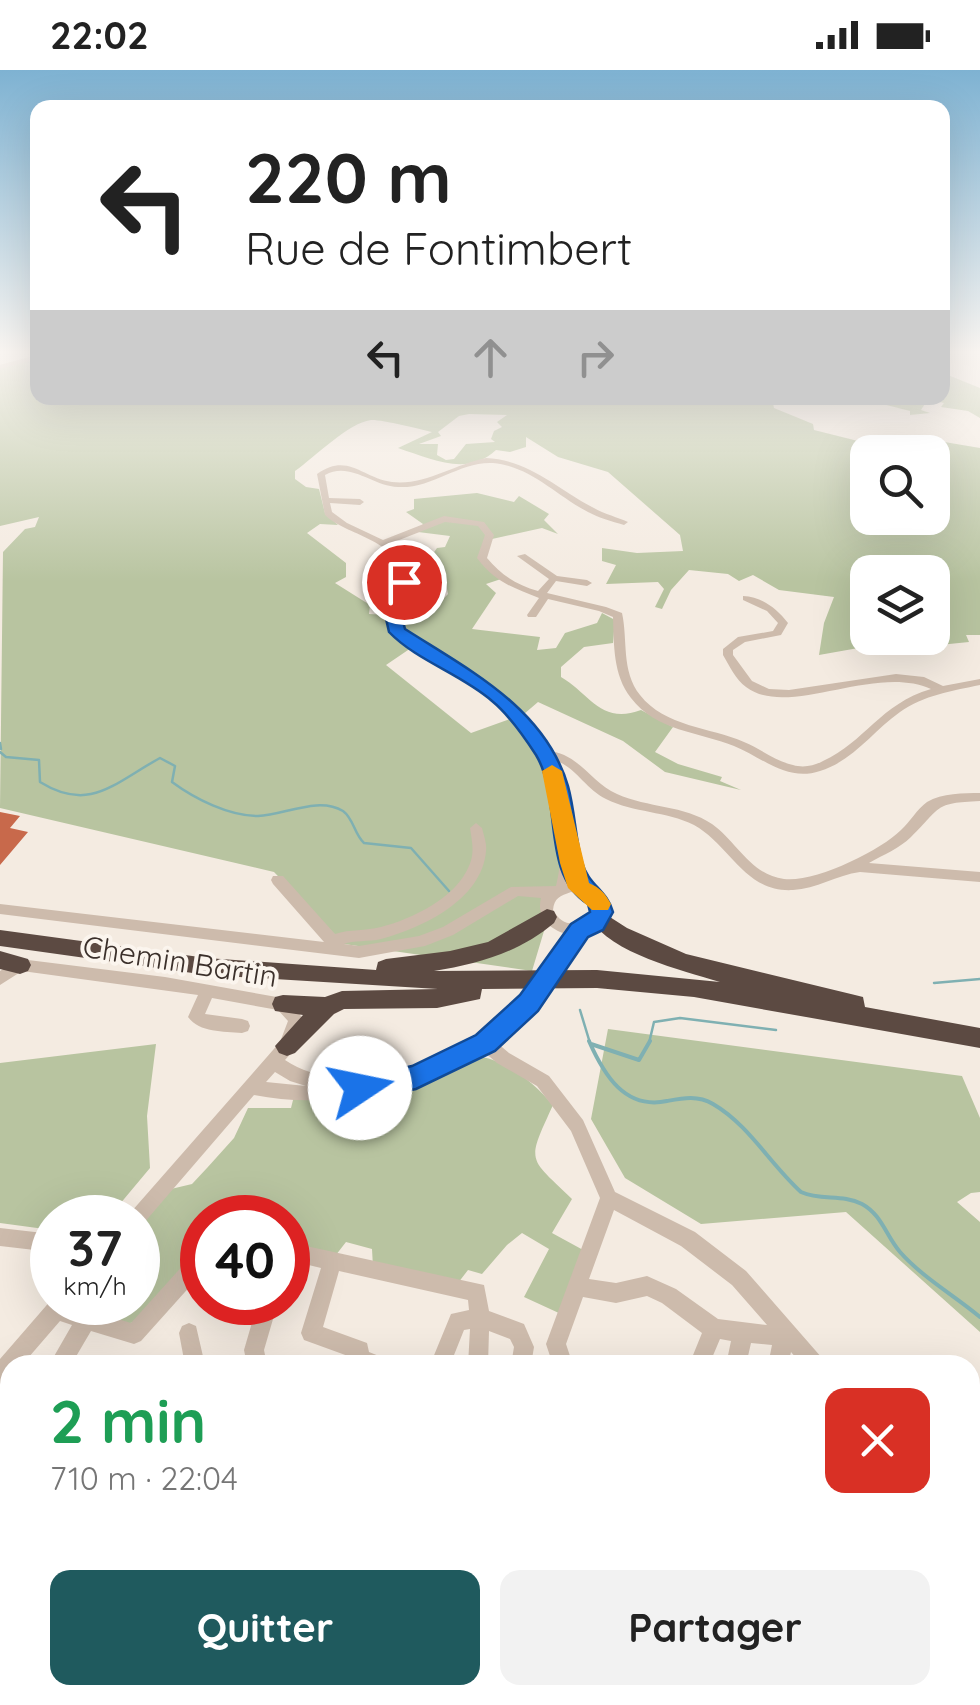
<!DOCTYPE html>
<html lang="fr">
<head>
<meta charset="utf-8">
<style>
  :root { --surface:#fff; --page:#f2f2f2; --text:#222; --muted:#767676; --accent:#1f5a5e }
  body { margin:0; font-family:Quicksand,sans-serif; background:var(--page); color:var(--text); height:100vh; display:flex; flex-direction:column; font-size:38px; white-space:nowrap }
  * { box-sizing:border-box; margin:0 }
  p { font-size:32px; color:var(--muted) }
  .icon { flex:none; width:55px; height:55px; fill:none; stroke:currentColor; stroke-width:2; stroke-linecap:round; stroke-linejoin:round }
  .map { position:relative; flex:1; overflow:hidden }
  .sheet { position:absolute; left:0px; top:1285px; width:980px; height:350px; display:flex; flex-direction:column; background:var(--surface); border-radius:30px 30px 0 0; box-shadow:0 10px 40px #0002 }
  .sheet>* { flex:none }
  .banner { position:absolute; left:30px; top:30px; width:920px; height:305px; border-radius:20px; box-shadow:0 10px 40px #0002; background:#fff; color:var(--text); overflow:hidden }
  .buttons { position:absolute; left:850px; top:365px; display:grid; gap:20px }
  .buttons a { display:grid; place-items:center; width:100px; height:100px; border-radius:20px; background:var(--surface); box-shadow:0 10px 40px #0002; font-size:50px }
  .speed { position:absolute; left:30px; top:1125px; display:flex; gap:20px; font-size:50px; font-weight:700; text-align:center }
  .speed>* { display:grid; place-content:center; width:130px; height:130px; border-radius:50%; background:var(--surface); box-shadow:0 10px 40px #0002; line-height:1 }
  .speed small { font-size:25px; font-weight:400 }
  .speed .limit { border:15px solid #d22; background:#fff; color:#111 }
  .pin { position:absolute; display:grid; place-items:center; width:85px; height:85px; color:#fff; margin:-42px; border:5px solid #fff; border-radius:50%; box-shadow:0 2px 10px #0007 }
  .me { position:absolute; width:110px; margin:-55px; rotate:79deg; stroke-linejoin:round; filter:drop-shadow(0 0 8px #0008) }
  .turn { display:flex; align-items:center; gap:35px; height:210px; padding:0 50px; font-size:45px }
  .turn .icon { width:130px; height:130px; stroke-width:2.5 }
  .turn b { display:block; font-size:70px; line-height:85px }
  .lanes { display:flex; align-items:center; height:95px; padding:0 50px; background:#0003; justify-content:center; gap:50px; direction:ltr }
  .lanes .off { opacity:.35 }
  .round { display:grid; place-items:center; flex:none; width:105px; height:105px; border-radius:20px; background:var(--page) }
  .summary { display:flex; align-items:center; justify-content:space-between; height:170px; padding:0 50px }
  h1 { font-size:60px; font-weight:700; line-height:75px; color:#1e9e55 }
  .action { display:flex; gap:20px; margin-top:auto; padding:20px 50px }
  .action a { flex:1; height:115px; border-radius:20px; background:var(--accent); color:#fff; font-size:40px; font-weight:700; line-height:115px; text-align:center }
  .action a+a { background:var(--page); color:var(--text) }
  .status { display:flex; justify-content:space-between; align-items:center; height:70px; padding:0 50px; background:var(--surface); direction:ltr }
  .status svg { height:28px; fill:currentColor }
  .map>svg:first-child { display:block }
  .green { fill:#b8c4a0; fill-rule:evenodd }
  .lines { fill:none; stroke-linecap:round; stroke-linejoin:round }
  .stream-far1 { stroke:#7fb0b2; stroke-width:2.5 }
  .stream { stroke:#7fb0b2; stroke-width:4 }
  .building { fill:#c8694b }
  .minor { fill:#cdbbac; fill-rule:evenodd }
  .highway { fill:#5c4a42; fill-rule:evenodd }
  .minor-bridge { stroke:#cdbbac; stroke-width:14 }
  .route { fill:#1a73e8; stroke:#114b97; stroke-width:2.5 }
  .slow { fill:#f59e0b }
  .labels { text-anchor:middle; stroke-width:8; stroke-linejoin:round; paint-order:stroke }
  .street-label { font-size:30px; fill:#3b302b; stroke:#fbf5ee }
</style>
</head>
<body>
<div class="status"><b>22:02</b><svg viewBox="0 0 49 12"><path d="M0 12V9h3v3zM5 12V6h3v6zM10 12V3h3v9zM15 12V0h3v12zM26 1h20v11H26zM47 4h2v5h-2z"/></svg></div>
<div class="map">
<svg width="980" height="1635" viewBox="0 0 980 1635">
  <rect width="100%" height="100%" fill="#f4ebe1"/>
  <path class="green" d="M37,285l1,43h744l-9,5 1,5 39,16 1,6 48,12 6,-4 33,6 2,-9 77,13v187h-14l3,7 -99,10 -6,-5 -45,8 5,-32 10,-26 -55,-7 -26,-15 -14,6 -11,-7 -39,-4 -18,20 -9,19 -7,-2 9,-18 -6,-7 -52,2 10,-19 -14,-4v-13l35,5 46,-2 -3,-16 -72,-63 -50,-15 -32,-20v10l-16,5 -14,-2c-28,27 -65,9 -98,-2l34,-16c-11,-3 -53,-13 -61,-12 -23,3 -56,37 -76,51v8l11,8 13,2 6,24 13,12 -18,-1 -13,9 39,30v14l-11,6 35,22 -1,9c28,2 60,1 79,-20l-4,-20 -12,-19 5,-7 8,-1 5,-11 -32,-4 5,-8 -17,-12 8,-3v-10l63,-6 37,9 5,-6 30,18 -5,6 14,14 -16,-6 -50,11 -9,24 18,16 -15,5 10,9 -24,36 68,8 -3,13 19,-2 9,-15 32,-10 5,-10 13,7 -2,23 -29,4 -23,20v10c29,17 40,48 80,33l32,17 -18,25 23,12 44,13 -2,4 21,9 -76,-18 -42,-31 -85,-39 -14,12 -113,-66 -25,17 85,68 42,-15 25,34 16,46 8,73 -30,100 -188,-27 -70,-72 -274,-64 3,-256 22,-23 10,-2 4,-10 -39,9v-161zM469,344l38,1 -10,7 5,5 -8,4 -3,8 4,3 -29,2 -12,15 -8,1 -9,-5 1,-11h-19l22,-8 -3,-4 21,-16zM868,382h64v66h-64zM868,502h64v66h-64z
    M943,303l37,15v30l-12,-7 -27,-4 3,-4 -16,-4 -7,11 9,3 -20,2v-4l-51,-13h83z
    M608,959l354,47 18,42v74l-9,1 -14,9 23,20v110l-134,-120 -145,12 -76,-46 -34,-59z
    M156,974l-9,72 3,52 -41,49 -57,1v12l-52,-7v-160z
    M475,986c31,3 58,26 78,49 -27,59 -25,51 19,94l-20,34 33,18 -24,63 -37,-17 25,-48 -27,-16 -15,12 -25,29 -14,-4 -10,13 -85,-16 -1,-18 -26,-7 -14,18 -44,-14v-28h-86v34l-65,70 -14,2 -38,-10 6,-11 47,-1v-75l33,-38 21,-5 15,-16 27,-30 14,-30h43l3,-12 70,-4 60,-11z"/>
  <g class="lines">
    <path class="stream-far1" d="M0,673l1,6
      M0,682l6,5 33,3 1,22c50,31 74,1 120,-24l15,8 -3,16c23,17 57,34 86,34 27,-1 60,-20 85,-5 11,8 11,23 21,32l47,5 38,43
      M934,913l46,-4
      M580,940l10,33
      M649,973l5,-21 26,-4 96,12"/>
    <path class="stream" d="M589,971c15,34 36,69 78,60 16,-3 31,-6 46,3 36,21 57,60 88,88 20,9 41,2 61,12 20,11 24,32 38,48 22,25 55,44 80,65
      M591,974l48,16 11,-19"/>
  </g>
  <path class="building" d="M0,742l20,4 -10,12 18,4 -28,33z"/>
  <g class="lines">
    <path class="minor" d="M38,285v4l-38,10v-4z
      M486,388c43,2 70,30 106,49 12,7 25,10 36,15l-4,3c-13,-4 -25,-7 -36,-13 -31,-16 -58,-46 -95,-49 -33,-2 -61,26 -95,24 -26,-1 -48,-26 -73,-12l4,23 31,1 4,3 -4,3 -30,-2 2,9 15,11 36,17 61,-24 40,6 10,13 -7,23c14,17 30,27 51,33l11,-12 -32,-23 8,-2 32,22 30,4 5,3 -5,3 -31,-5 -9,12 59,14 16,6c6,27 -1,58 18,82 25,32 70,32 104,47 17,7 31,19 49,23 10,3 21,1 30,-4 42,-19 57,-57 108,-72 -56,-26 -143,30 -185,-2 -10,-7 -17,-22 -23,-32v-6l15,-12 35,-6 5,-8 -11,-12 -24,-11v-4c19,1 33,12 45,27l-7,12 -36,7 -12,8v5l19,26 17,8 20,1 107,-16 28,3 19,9 37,-7v6c-28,6 -56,10 -80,27 -27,19 -47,49 -80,59 -33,11 -57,-13 -86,-25 -35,-14 -78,-15 -103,-48 -18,-23 -17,-53 -18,-81l-14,-6 -51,-12 -12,18h-8l-1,-2 12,-17c-27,-11 -43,-15 -62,-40l8,-23 -7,-9 -33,-4 -56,22c33,25 15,41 7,73 14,35 59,44 88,63 27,18 47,44 63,71 31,1 44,32 70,43 31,14 67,11 95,30 25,18 39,51 72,55 30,4 96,-28 117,-49 9,-8 16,-21 26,-28 15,-9 37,-9 53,-9v8c-47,2 -38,6 -69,36 -11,11 -28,18 -42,26l111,9v10l-120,-10c-23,3 -44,17 -67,18 -48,3 -63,-45 -99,-65 -28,-14 -60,-12 -88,-26 -21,-10 -32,-35 -55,-40 20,39 28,80 20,123l21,5 16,18 -4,17 -19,12 -26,38 -5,2 -5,-2 -2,-4 22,-33c-19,-5 -33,-17 -28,-37l-23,-2 -65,39 -28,11 -66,12 -359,-44v-10l324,38 -51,-58 -2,-4 2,-4h10l52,58c15,-5 31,-3 46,-7 31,-8 75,-29 88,-61 6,-13 3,-25 1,-38l6,-5 6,5c2,8 5,16 4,23 -4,49 -64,77 -105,88 -12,3 -28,1 -37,5l15,2 60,-10 24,-9 68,-40 45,-1c4,-18 7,-35 5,-53 -5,-59 -40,-123 -92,-153 -22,-12 -64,-27 -77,-49 -3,-4 -4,-9 -6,-14 3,-13 12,-25 13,-38 4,-39 -53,-43 -74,-64l-8,-41c31,-22 45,4 75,8 32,4 63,-18 94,-24zM571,822l12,3 11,11 -2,9c-14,11 -29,13 -39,-5 1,-12 7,-14 18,-18z
      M20,889l145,18 123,22 16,21 -11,31 -8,9c16,11 33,14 52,21l1,3c45,-4 88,-19 128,-40 14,-8 32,-26 48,-24l2,5 -2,5 -18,12 13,11 40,23 34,44 32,72 80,40 51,39 76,87 3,7h-23l-11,-13 -3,13h-20l4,-20 -21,-2 -5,22h-20l5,-24 -11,-2 -11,26h-20l13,-32 -40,-30 -15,-7 -31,7 -33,-6 -17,47 7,21h-20l-7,-21 54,-146 -29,-67 -34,-45 -40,-23 -14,-12c-71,38 -149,60 -229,44l-111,129 -5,3v-9h-10l3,-6 149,-170 8,-21 -10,-11 -66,-12 -7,16 37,5 6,2 2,5 -2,5 -6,2c-19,-2 -42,0 -54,-16l10,-22 -176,-24 -22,14v-14zM275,1002l15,9 16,5 -40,-4zM614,1140l67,36 51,39 35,40 -49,-6 -42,-30 -29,-13 -31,7 -27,-4z
      M0,1158l52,6v18l-52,-6z
      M288,1172l196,43 5,26 35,13 10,23 -3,18h-20l3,-18 -4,-8 -21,-8 -1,34h-20l2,-36 -6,1 -14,35h-20l21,-51 18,-4 -1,-10 -129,-29 -16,56 44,16 2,9 15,6 3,7h-42l3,-9 -44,-16 -3,-7 20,-65 -33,-8z
      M202,1180v23l-61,68 -7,3 -43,-13 -20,34h-22l23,-40 -12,-4 -38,44h-12v14l-10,6v-26l52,-60v3h20l-1,3 60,18 64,-71z
      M258,1232h20l-14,48 3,15h-20l-3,-15z
      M189,1253l7,3 9,39h-20l-6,-32 3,-7z
      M0,1321l10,3v20l-10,-3z
      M970,1396l10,2v22l-10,-2z
      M10,1451v62l-10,-7v-49z
      M0,1552l10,5v27l-10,-5z
      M74,1625h34l5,10h-34z
      M235,1625h24l-4,10h-24z
      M417,1625h24l-2,10h-24z
      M457,1625h47l3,1 3,9h-47l-3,-1z
      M745,1625h22l5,10h-28z"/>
    <path class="highway" d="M547,839l7,2 3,6 -3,6c-34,29 -76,41 -120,48l163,-1 123,12c-39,-12 -108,-28 -131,-64l3,-6 7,-2 28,18 59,26 169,41 8,2 2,10 115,21v20l-286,-51 -97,-9 -115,1 -2,10 -43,9 -93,1 -10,5 -39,39 -8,3 -8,-3 -4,-7 28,-31 -28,-4 -3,-7 3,-7 8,-2 42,2 17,-6 96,-2 -231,-14 -207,-29v-16l207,28 169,12 2,-8 8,-3 64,-8 38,-9z
      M0,881l28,8 3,6 -3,6 -8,3 -20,-5z"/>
    <path class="minor-bridge" d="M508,955l46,-57"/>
  </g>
  <linearGradient id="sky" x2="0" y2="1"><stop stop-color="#7eb2d2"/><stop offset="0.55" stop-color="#faf6f2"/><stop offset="1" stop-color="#faf6f2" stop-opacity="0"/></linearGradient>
  <rect width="980" height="512" fill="url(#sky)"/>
  <path class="route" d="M398,509l14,3 -12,28 5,19c64,41 140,79 163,157 7,25 7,51 14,76 6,23 25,28 31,50l-10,18 -15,7 -50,74 -43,40 -79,38 -56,11 -9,-4 -4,-8 4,-9 61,-13 64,-31 44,-40 51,-71 19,-12 -2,-8c-48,-30 -25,-104 -52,-149 -11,-17 -28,-41 -44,-54 -31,-27 -75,-40 -103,-69l-5,-22z"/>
  <path class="slow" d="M552,695l10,6 27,112c11,5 16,10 22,21l-3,6h-16l-24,-22 -8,-25 -18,-92z"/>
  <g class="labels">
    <g class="street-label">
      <text transform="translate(180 892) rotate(9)" y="10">Chemin Bartin</text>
    </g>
  </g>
</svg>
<div class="buttons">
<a><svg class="icon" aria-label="search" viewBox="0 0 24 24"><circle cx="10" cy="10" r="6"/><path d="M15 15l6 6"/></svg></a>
<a><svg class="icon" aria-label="layers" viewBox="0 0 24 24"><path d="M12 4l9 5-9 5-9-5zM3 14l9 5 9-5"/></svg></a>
</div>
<div class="speed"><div>37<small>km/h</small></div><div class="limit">40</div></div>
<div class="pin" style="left:404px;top:512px;background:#d93025"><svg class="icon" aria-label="arrive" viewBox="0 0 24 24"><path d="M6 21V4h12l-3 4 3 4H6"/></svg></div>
<svg class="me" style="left:360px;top:1018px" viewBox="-20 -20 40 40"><circle r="19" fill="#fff"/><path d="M0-13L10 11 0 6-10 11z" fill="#1a73e8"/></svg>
<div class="banner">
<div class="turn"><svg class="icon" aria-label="left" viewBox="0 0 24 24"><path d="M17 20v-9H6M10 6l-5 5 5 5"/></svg><div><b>220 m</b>Rue de Fontimbert</div></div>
<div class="lanes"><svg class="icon" aria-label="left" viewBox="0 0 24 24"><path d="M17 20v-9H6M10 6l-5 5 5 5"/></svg><svg class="icon off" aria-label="ahead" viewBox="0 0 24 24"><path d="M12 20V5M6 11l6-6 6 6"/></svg><svg class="icon off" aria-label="right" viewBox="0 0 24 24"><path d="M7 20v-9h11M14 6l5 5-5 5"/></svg></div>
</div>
<section class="sheet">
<div class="summary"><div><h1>2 min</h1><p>710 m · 22:04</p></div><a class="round" style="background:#d93025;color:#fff"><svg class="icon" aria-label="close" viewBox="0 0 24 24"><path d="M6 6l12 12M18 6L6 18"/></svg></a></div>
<div class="action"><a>Quitter</a><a>Partager</a></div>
</section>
</div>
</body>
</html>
